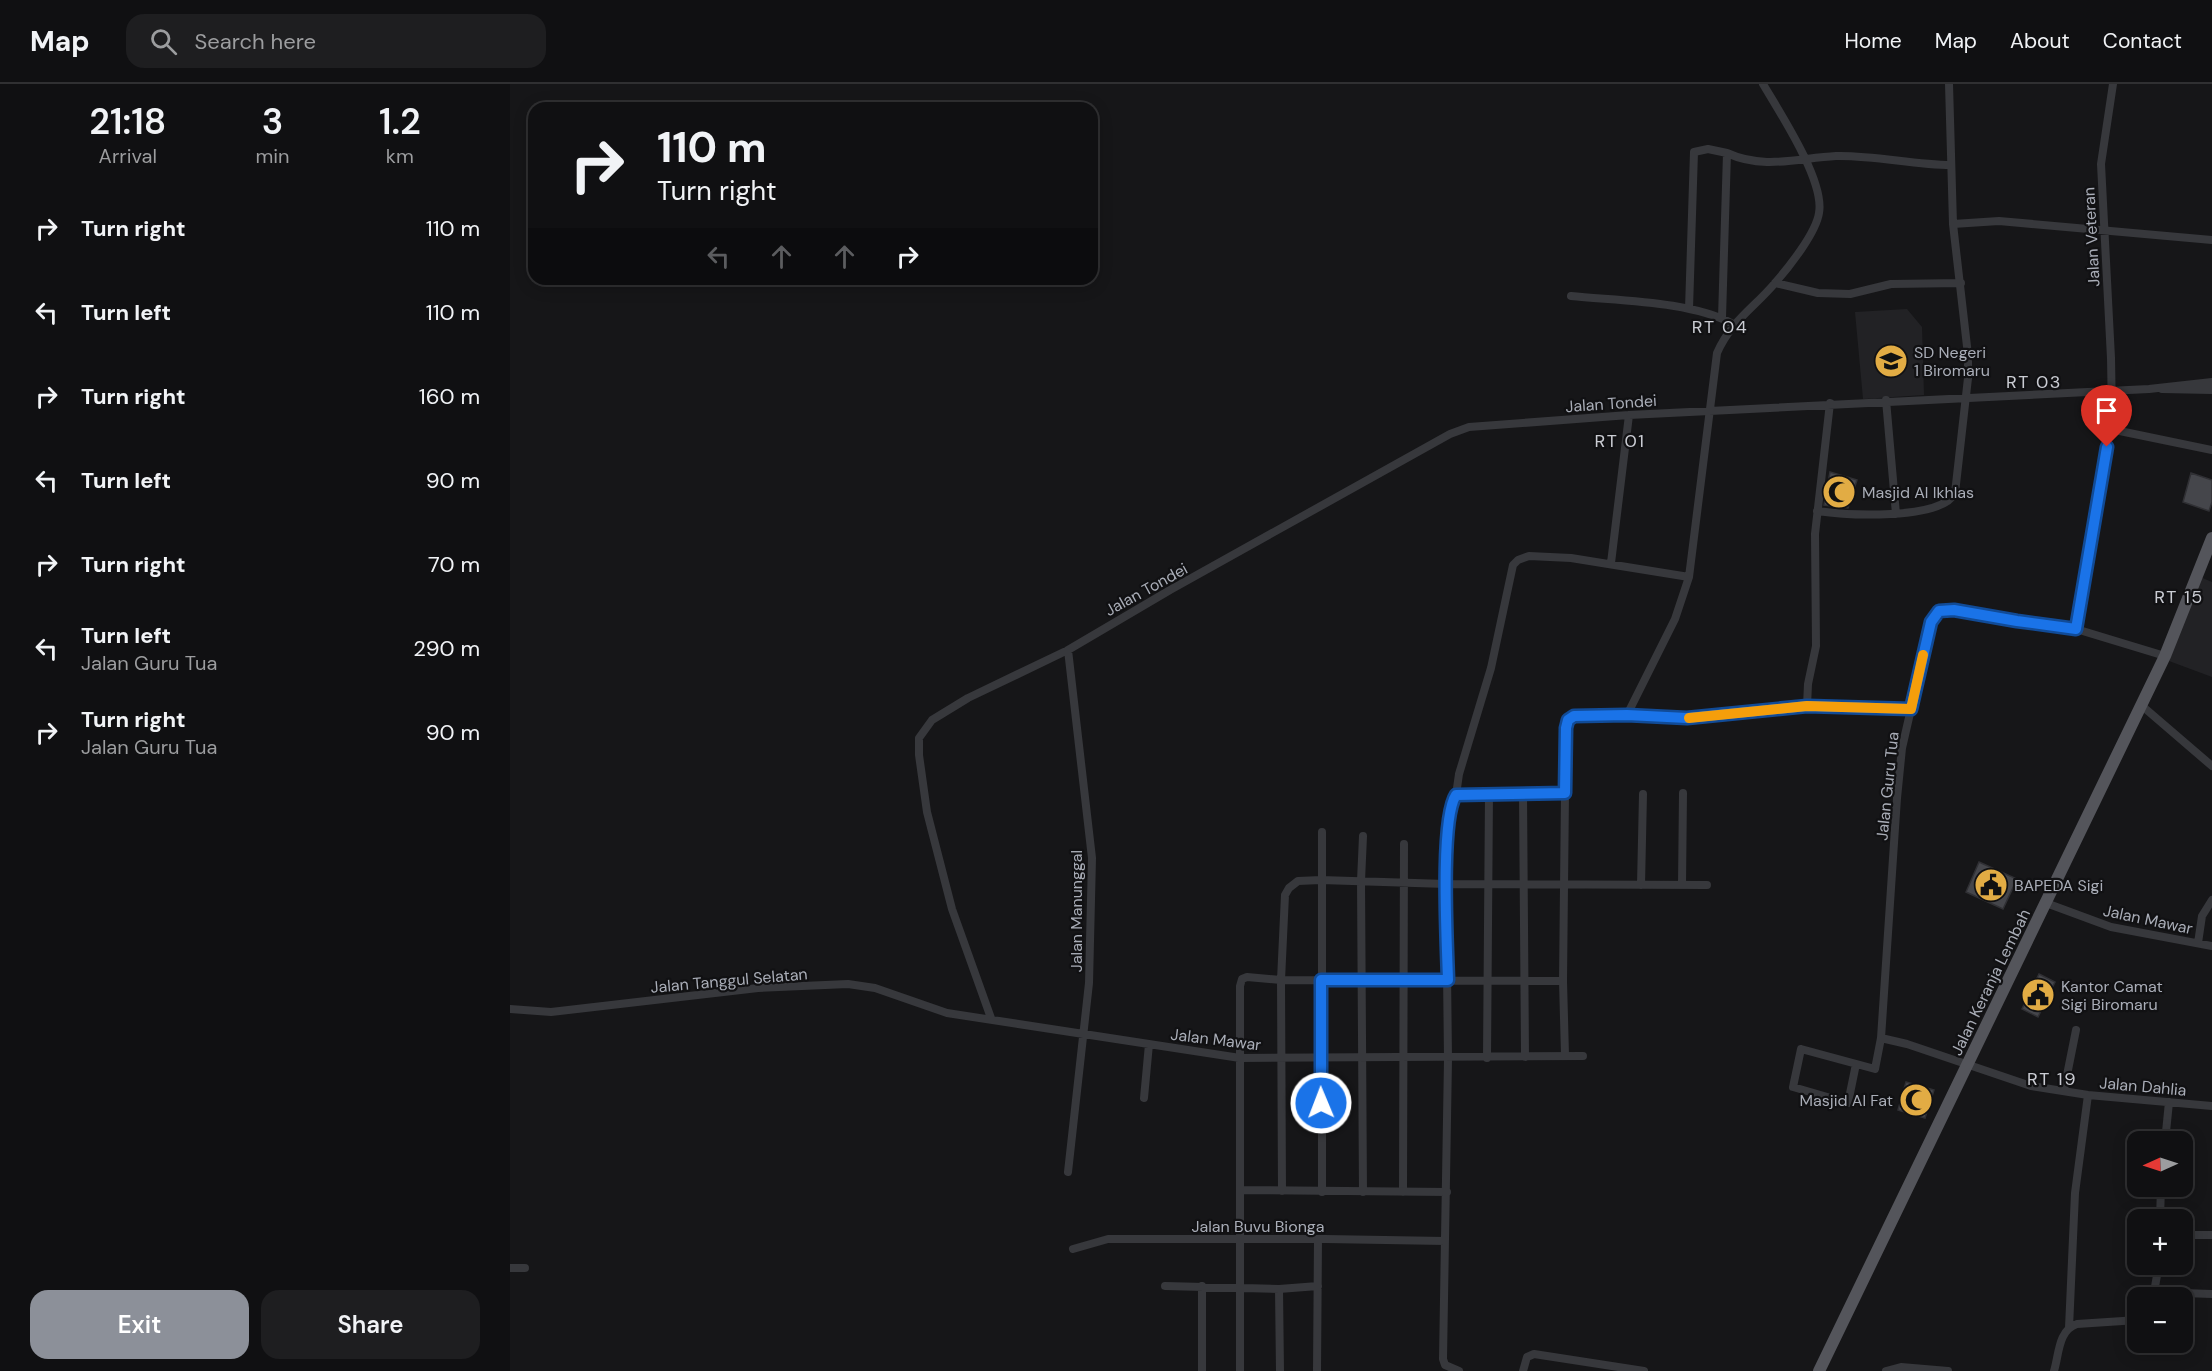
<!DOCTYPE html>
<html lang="en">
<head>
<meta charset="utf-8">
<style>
  :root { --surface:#101012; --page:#1e1e20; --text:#f1f3f6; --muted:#9c9d9f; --line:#303032; --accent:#8c9099 }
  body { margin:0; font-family:"DM Sans",sans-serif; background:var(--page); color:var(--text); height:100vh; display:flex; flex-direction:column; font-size:22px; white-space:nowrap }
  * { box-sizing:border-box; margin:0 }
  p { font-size:20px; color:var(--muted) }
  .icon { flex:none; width:33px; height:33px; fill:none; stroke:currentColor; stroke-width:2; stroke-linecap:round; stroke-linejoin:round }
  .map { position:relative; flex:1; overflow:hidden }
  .details { display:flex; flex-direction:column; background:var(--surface); width:510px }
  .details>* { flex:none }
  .banner { position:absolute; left:18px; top:18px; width:570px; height:183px; border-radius:18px; box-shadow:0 3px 15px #0003,0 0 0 2px var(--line); background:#101012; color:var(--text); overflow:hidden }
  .needle { width:39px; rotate:267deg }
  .buttons { position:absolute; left:1617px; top:1047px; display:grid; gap:12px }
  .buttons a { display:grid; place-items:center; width:66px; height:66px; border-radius:12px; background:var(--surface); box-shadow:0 3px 15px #0003,0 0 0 2px var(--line); font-size:30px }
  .pin { position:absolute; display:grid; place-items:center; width:51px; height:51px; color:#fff; margin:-62px -26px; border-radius:50% 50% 50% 0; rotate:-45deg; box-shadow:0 0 6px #0007 }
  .pin .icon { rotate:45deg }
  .me { position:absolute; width:66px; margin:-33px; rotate:359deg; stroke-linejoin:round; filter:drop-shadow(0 0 4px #0008) }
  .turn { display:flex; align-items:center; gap:21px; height:126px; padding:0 30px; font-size:27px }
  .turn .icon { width:78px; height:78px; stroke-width:2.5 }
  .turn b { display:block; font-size:42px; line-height:51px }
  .lanes { display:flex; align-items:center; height:57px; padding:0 30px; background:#0003; justify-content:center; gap:30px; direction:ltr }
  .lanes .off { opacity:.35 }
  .eta { display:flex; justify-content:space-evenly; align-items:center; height:102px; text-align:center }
  .eta b { font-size:36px; font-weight:600; line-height:42px }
  .cta { display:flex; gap:12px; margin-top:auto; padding:12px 30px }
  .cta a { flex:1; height:69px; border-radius:18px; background:var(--accent); color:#fff; font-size:24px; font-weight:600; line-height:69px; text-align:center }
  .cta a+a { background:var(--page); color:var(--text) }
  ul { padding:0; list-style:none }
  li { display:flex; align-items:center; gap:18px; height:84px; padding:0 30px }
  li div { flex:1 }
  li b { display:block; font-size:22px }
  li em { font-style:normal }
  header { display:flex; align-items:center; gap:36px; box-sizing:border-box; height:84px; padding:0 30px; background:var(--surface); border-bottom:2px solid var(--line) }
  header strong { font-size:28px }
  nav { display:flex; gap:33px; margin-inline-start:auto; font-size:21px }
  .search { width:420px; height:54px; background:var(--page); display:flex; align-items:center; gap:15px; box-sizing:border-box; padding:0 21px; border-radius:18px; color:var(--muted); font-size:22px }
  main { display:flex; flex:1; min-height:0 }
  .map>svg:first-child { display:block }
  .built { fill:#222225 }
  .building { fill:#45464b; stroke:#303034; stroke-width:1.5 }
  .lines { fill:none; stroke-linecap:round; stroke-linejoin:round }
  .minor { stroke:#37383c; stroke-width:8 }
  .primary { stroke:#54555b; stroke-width:12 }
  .route-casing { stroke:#114b97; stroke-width:15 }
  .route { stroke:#1a73e8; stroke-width:10 }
  .slow { stroke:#f59e0b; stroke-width:10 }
  .labels { text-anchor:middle; stroke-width:4.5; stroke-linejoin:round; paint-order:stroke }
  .street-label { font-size:16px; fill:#a9adb7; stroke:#111113 }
  .poi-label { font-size:16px; fill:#a9adb7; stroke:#111113; text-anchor:start }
  .neighbourhood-label { font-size:18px; letter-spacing:1.5px; fill:#caccd3; stroke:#111113 }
</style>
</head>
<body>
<header>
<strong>Map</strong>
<div class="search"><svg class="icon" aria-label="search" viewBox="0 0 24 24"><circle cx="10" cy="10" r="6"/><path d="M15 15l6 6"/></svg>Search here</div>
<nav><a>Home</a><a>Map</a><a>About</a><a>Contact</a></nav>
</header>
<main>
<section class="details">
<div class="eta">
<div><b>21:18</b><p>Arrival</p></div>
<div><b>3</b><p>min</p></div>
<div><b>1.2</b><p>km</p></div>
</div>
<ul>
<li><svg class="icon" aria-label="right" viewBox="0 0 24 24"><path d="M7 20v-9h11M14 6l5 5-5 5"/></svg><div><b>Turn right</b></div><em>110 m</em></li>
<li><svg class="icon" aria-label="left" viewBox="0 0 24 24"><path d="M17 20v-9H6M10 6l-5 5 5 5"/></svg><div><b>Turn left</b></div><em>110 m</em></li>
<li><svg class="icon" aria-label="right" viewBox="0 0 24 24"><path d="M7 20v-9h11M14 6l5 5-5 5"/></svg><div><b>Turn right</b></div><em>160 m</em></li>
<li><svg class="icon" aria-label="left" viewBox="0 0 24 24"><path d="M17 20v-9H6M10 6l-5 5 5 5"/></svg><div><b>Turn left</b></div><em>90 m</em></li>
<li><svg class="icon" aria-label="right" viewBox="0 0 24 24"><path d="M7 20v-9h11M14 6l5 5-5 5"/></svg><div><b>Turn right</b></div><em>70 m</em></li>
<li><svg class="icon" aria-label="left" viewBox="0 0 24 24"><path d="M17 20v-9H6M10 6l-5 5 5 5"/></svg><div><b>Turn left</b><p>Jalan Guru Tua</p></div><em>290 m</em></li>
<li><svg class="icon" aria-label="right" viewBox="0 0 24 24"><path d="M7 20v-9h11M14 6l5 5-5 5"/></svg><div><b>Turn right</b><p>Jalan Guru Tua</p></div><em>90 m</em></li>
</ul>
<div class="cta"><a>Exit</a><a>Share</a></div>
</section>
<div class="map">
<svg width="1702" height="1287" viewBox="0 0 1702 1287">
  <rect width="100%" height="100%" fill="#161618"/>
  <path class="built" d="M1397,225l15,18 2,68 -61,4 -8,-87z
    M1690,493l12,5v95l-43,-16z"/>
  <path class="building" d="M1320,388l27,8 -9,28 -24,-3z
    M1681,389l21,7v22l-3,9 -26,-9z
    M1469,778l38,17 -14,30 -37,-17z
    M1529,890l16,8 -17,35 -16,-8z
    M1396,998l28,8 -9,28 -27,-8z"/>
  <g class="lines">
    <path class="minor" d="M1443,140l46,-3 213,19
      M1265,199l43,10 32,1 41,-10 70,-1
      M1061,212c48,5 120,5 162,28
      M1179,225l5,-157 14,-3 19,4
      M1212,234l5,-165c37,17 71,5 109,3 39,-1 77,9 115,9
      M1652,305l50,1
      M1376,316l10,114
      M1600,345l102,21
      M1307,427c28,4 123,10 138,-18l13,-115v-23l-15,-131 -4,-140
      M1101,479l18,-148
      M1566,545l36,-214 -1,-57 -10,-194 12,-80
      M558,566l24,208 -3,125 -21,189
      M1655,572l-89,-27 -59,-8 -63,-11 -15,1 -8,11 -29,126 -5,50 -16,240 26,6 124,42 57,9 124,11
      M1631,621l71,61
      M1297,622l1,-22 8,-38 -1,-112 15,-131
      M1117,631l48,-96 14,-42
      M1055,709l1,-65 2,-8 6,-4 53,-1 60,3 120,-12 103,3
      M1013,710l2,263
      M812,748v360
      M1131,801l2,-91
      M1172,801l1,-92
      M1536,819l65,24 101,19
      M1688,859l4,-27 10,-16
      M1053,897l2,74
      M0,925l41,3 207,-24 90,-4 27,4 72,25 293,45 343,-2
      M481,934l-39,-109 -25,-97 -8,-57v-17l13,-18 36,-22 100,-48 102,-60 280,-156 19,-7 160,-12 520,-26 63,-7
      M977,974l2,-265
      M1346,980l-8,39 -55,-16 8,-38 74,20 6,-31
      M1554,1006l12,-60
      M634,1014l5,-54
      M1655,1058l4,-40
      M731,1106l206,2
      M772,1107l-1,-211 282,1 2,-188 -109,2
      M853,1108l-2,-311 2,-45
      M893,1108l1,-348
      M1650,1136l1,-34
      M1672,1151h30
      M563,1165l35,-10h217l120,2
      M0,1184h15
      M655,1202l114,3 39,-3
      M692,1202v85
      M769,1205l1,82
      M1644,1208l58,2
      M1643,1214l6,-34
      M1559,1244l6,-135 13,-98
      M730,1287v-385l2,-7 5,-2 34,3 4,-85 4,-7 9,-7 23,-1 125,4 261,1
      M807,1287l1,-132
      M949,1287l-14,-6 -2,-6 5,-300 -2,-175 5,-78 5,-11 3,-21 32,-106 22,-103 5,-5 11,-4 42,2 118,19 28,-224c14,-32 37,-45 58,-70 14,-16 41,-50 44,-70 6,-32 -39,-100 -56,-129
      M1013,1287l4,-14 7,-3 110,17
      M1376,1287l15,-4 47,4
      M1544,1287c5,-16 4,-41 23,-47l61,-4"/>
    <path class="primary" d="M1309,1287l346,-715 47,-118"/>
  </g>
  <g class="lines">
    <g class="route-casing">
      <path id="route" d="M811,1019v-123h127c-1,-36 -8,-161 8,-185l109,-2 1,-65 2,-8 6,-4 53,-1 60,3 120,-12 104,3 20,-87 8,-11 15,-1 63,11 59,8 31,-182"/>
    </g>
    <use href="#route" class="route"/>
    <path class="slow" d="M1179,634l118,-12 104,3 12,-54"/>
  </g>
  <defs>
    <g id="school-disc" transform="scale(1.725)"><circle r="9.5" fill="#e2ac44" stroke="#111113"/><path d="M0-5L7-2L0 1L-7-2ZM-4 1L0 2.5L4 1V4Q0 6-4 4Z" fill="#111"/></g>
    <g id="mosque-disc" transform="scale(1.725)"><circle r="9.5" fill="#e2ac44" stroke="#111113"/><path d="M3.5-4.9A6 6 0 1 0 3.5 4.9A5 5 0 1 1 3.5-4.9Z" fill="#111"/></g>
    <g id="civic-disc" transform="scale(1.725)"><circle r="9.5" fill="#e2ac44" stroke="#111113"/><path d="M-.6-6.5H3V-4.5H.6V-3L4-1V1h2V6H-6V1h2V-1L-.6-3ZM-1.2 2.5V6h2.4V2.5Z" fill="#111"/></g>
  </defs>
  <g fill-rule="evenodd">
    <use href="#school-disc" x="1381" y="277"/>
    <use href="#mosque-disc" x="1329" y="408"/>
    <use href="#civic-disc" x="1481" y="801"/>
    <use href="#civic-disc" x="1528" y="911"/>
    <use href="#mosque-disc" x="1406" y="1016"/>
  </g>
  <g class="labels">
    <g class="street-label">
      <text transform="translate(1581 153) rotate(-93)" y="6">Jalan Veteran</text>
      <text transform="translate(1101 319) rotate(-4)" y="6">Jalan Tondei</text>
      <text transform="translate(636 505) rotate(-29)" y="6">Jalan Tondei</text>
      <text transform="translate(1377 702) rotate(-84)" y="6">Jalan Guru Tua</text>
      <text transform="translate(566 827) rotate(-90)" y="6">Jalan Manunggal</text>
      <text transform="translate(1638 835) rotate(12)" y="6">Jalan Mawar</text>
      <text transform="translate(219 896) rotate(-5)" y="6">Jalan Tanggul Selatan</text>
      <text transform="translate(1480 898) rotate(-64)" y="6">Jalan Keranja Lembah</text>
      <text transform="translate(706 955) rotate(7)" y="6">Jalan Mawar</text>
      <text transform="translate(1633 1002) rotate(5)" y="6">Jalan Dahlia</text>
      <text x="748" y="1148">Jalan Buvu Bionga</text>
    </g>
    <g class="poi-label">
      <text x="1404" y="274">SD Negeri<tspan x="1404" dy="18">1 Biromaru</tspan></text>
      <text x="1352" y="414">Masjid Al Ikhlas</text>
      <text x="1504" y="807">BAPEDA Sigi</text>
      <text x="1551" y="908">Kantor Camat<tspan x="1551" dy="18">Sigi Biromaru</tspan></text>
      <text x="1383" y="1022" text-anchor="end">Masjid Al Fat</text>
    </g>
    <g class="neighbourhood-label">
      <text x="1210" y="249">RT 04</text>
      <text x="1524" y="304">RT 03</text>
      <text x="1110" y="363">RT 01</text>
      <text x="1669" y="519">RT 15</text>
      <text x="1542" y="1001">RT 19</text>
    </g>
  </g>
</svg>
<div class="buttons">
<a><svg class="needle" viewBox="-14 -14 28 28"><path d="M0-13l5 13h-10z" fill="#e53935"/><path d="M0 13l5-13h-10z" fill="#9c9d9f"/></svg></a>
<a>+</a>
<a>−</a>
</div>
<div class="pin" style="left:1597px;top:363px;background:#d93025"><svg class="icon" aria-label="arrive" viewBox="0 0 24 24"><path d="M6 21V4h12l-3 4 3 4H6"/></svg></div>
<svg class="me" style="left:811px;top:1019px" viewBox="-20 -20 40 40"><circle r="17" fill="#1a73e8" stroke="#fff" stroke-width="3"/><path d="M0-11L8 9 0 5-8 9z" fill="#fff"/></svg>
<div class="banner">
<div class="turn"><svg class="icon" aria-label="right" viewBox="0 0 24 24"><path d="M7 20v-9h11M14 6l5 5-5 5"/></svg><div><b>110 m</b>Turn right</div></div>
<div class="lanes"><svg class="icon off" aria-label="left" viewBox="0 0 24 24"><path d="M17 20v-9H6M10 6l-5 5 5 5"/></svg><svg class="icon off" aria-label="ahead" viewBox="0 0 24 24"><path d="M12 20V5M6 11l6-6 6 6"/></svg><svg class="icon off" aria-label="ahead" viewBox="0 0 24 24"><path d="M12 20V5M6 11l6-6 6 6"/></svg><svg class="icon" aria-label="right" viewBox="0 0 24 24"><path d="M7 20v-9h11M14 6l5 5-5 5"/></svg></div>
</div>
</div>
</main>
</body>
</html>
